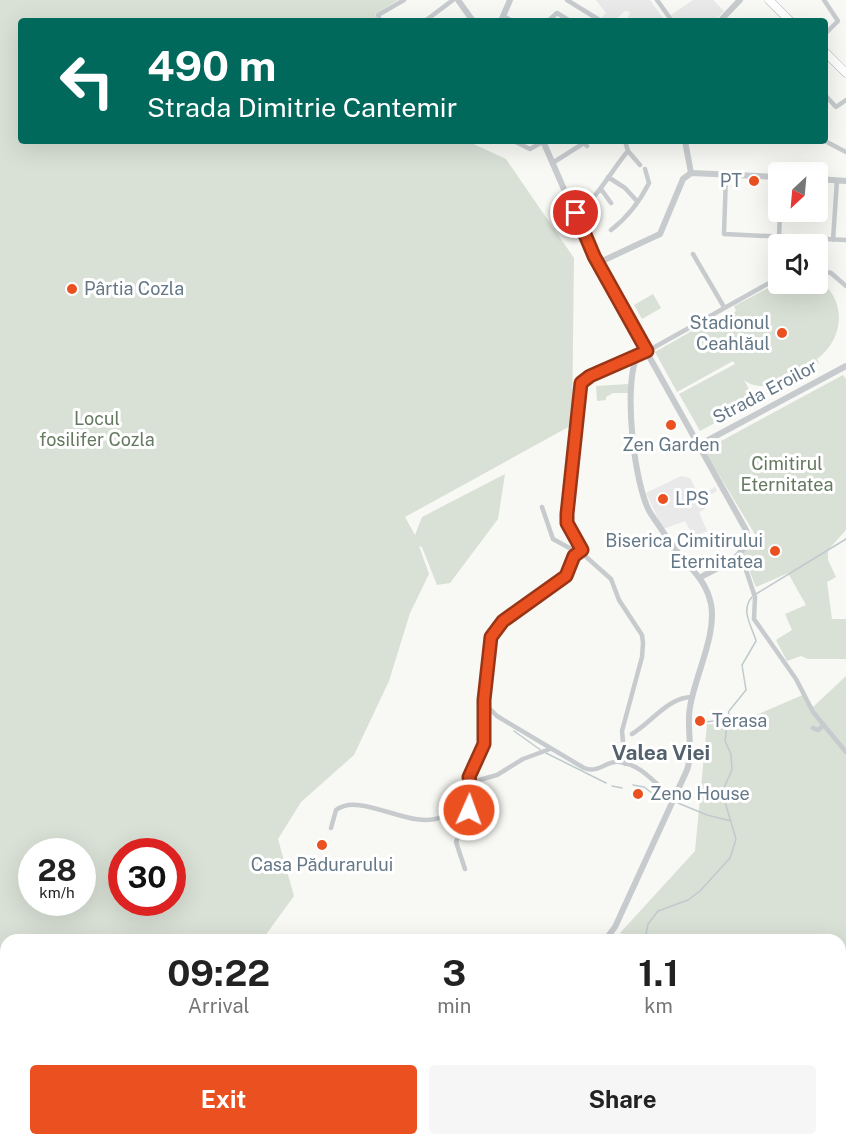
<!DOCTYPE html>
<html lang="en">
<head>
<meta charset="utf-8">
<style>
  :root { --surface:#fff; --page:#f6f6f6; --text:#222; --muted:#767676; --accent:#eb5021 }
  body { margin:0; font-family:"Public Sans",sans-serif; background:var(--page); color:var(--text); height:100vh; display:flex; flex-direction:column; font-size:22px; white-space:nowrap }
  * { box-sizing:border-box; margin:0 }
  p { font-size:20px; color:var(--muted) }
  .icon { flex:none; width:33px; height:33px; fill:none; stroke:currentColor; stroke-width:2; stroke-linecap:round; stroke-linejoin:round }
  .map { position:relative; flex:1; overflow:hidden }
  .details { position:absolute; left:0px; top:934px; width:846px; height:212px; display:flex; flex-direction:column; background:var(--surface); border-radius:18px 18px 0 0; box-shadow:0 6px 24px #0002 }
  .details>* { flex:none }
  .guide { position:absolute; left:18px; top:18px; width:810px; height:126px; border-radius:6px; box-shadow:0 6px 24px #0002; background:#00695c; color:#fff; overflow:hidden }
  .needle { width:39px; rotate:206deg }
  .controls { position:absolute; left:768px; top:162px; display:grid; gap:12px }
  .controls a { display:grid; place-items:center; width:60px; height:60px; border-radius:6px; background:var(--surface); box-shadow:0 6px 24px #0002; font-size:30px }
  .speed { position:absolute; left:18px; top:838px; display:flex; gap:12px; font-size:30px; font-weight:700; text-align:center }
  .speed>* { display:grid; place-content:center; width:78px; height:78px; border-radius:50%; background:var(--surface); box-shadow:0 6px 24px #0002; line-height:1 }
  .speed small { font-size:15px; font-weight:400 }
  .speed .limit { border:9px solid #d22; background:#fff; color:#111 }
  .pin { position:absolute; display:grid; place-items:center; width:51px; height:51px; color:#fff; margin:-26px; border:3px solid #fff; border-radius:50%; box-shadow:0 2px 6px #0007 }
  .me { position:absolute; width:66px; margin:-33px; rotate:2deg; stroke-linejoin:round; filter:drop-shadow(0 0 4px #0008) }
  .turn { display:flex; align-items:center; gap:21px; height:126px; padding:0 30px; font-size:27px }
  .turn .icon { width:78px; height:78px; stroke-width:2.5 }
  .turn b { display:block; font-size:42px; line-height:51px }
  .eta { display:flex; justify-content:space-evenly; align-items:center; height:102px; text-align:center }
  .eta b { font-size:36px; font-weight:700; line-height:42px }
  .primary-button { display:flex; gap:12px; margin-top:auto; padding:12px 30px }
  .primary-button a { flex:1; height:69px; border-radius:6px; background:var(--accent); color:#fff; font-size:24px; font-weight:700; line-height:69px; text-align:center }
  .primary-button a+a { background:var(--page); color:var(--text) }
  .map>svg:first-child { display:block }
  .built { fill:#e8e9e8 }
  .green { fill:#d9e0d5; fill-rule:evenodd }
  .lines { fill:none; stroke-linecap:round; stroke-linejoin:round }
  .stream { stroke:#bfcace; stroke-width:1.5 }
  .primary-casing { stroke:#babec2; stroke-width:9 }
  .minor { stroke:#c7cbce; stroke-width:4.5 }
  .tertiary { stroke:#c7cbce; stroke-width:6 }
  .primary { stroke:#fff; stroke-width:8 }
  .route-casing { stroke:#993415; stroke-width:15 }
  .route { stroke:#eb5021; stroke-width:10 }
  .poi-dot { fill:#eb5021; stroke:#fff; stroke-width:2 }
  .labels { text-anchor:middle; stroke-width:6; stroke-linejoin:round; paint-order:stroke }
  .poi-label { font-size:18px; fill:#657887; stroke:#fff; text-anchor:start }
  .street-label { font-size:18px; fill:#657887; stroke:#fff }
  .park-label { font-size:18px; fill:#657960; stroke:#fff }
  .quarter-label { font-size:21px; font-weight:bold; fill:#53616c; stroke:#fff }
</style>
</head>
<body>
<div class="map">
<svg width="846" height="1145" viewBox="0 0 846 1145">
  <rect width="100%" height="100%" fill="#f8f8f4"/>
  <path class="built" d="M596,0h54l15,21h-38l3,-9 -5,-1 -11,10h-7l-6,-3 5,-5z
    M693,0h20l11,11 -10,10h-39l-4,-6z
    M681,476l9,2 9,18 16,-9 2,4 -16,9 4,9 -6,3 8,19 -13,6 -9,-16 -22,8 -17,-36z"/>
  <path class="green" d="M0,0h398l-23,14 2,7h-356v120h446l39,18 68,99 -2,167 -167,92 10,18 7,-18 83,-43 -7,45 -48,64 -13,2 -15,-38 -3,-1 10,28 -19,39 -21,68 -35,74 -53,47 -23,37 16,57 -32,44h-256v200h244l9,5h-259zM32,852h50v51h-50zM122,852h50v51h-50z
    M818,280c28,17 28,58 -1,79l2,4 -35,21 -4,-5c-12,8 -24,10 -36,1l11,21 -55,30 -21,-37 56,-30 -2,-3 -56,31 -22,-40 56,-32 7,12 8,-14 10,-7 -2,-5 44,-23 40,1z
    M653,294l8,14 -19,11 -8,-14z
    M843,375l3,4v151l-18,20v10l8,17 -9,5 5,37h14v40h-38l-7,-3 -14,5 -11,-21 16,-10 -7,-16 21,-9 -18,-32 -32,14 -13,-32 1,-5 15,-9 -52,-86 3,-8z
    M628,384v9h-15l-7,4v3l-9,1 -1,-15z
    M846,676v469h-309l2,-5h301v-200h-212l1,-2 -9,-5 75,-82 12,-127 24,2 74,-32 8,13z"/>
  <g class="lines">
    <path class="stream" d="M756,594l90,-55
      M706,722l22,-3
      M514,731l28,20
      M546,753l60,30
      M633,785l11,2 16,12 7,-1
      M612,786l10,2
      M678,803l29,12 24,6
      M645,940l3,-16 10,-13 30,-11 12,-9 30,-33 6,-19 -14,-47 10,-22 -1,-16 -6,-13 4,-30 17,-21 -4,-25 14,-24c-4,-15 -16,-30 -4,-44
      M590,1145l5,-5"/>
    <g class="primary-casing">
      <path id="primary" d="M769,0l21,21
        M825,52l21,21"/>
    </g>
    <path class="minor" d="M567,0l34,21
      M657,0l15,21
      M824,0l14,21 -13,13
      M503,16l9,5
      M380,21l-2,-6 26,-15
      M425,21l28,-21
      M548,21l9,-8 13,8
      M825,95l11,12 10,-7
      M514,141l16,8 14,-8
      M825,141l21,11
      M628,151l12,14
      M554,162l30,-19 3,3
      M726,175l-2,59 122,6
      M608,177l17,11 11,12
      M601,189l10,14
      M576,213c23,-16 34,-41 52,-62l-3,-10
      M611,230c17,-13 29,-29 38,-47l-4,-14
      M779,238l1,-26
      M833,240l4,-60
      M693,254l31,53
      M818,270l13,3 15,13
      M542,507l11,32 20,11h9
      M741,555l14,42 -1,22 42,60 17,33 33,40
      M484,703l13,13 87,52c15,6 22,-8 36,-6 28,5 34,25 55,35
      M813,728l5,2 6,-5
      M632,734c19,-11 36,-37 60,-37
      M625,764l-3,-33 20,-74 1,-14 -1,-8 -23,-35 -8,-21 -27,-24 -17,-32 14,-140 9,-7 47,-19 141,-79
      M331,828l5,-18c24,-19 76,21 105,7 12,-6 18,-22 24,-33l32,-9 26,-16 27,-10
      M465,869l-9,-27 16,-42 -3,-23 15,-33v-44l7,-63 12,-16 63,-45 9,-20 7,-6"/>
    <path class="tertiary" d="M458,0l15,21
      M501,21l9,-21
      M720,21l20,-21
      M543,141l50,115 153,274c7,26 -28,37 -45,47
      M685,141l6,32
      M691,173l87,4
      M818,179l28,2
      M598,263l62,-29 23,-55 8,-6
      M699,445l147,-79
      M605,940l10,-13 72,-157c7,-21 -1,-42 3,-63 5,-31 27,-73 21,-103 -4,-19 -13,-28 -25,-42 -13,-14 -24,-32 -35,-48 -17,-26 -28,-130 -14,-157
      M505,1145l4,-5"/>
    <use href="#primary" class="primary"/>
  </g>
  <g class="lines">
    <g class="route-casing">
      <path id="route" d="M469,810l3,-15 -3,-18 15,-33v-44l7,-63 12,-16 63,-45 8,-20 8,-6 -15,-27v-9l14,-131 9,-7 57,-25 -53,-95 -18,-43"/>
    </g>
    <use href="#route" class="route"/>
  </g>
  <g class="poi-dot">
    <circle cx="754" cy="181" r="6"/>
    <circle cx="72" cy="289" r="6"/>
    <circle cx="782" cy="333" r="6"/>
    <circle cx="671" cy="425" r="6"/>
    <circle cx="663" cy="499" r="6"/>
    <circle cx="775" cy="551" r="6"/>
    <circle cx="700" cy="721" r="6"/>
    <circle cx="638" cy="794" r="6"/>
    <circle cx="322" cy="845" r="6"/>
  </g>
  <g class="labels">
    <g class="poi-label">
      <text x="742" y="187" text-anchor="end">PT</text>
      <text x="84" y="295">Pârtia Cozla</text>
      <text x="770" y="329" text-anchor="end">Stadionul<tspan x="770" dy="21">Ceahlăul</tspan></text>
      <text x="671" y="451" text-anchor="middle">Zen Garden</text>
      <text x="675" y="505">LPS</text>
      <text x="763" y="547" text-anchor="end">Biserica Cimitirului<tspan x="763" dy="21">Eternitatea</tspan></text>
      <text x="712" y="727">Terasa</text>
      <text x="650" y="800">Zeno House</text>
      <text x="322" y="871" text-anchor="middle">Casa Pădurarului</text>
    </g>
    <g class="street-label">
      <text transform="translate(765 392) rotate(-28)" y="6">Strada Eroilor</text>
    </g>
    <g class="park-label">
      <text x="97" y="425">Locul<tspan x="97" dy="21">fosilifer Cozla</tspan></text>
      <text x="787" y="470">Cimitirul<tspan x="787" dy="21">Eternitatea</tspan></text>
    </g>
    <g class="quarter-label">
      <text x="661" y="760">Valea Viei</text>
    </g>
  </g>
</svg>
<div class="controls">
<a><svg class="needle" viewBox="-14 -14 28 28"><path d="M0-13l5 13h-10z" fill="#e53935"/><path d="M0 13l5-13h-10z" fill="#767676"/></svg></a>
<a><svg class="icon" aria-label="sound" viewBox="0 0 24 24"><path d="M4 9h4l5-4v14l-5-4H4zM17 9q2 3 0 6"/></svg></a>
</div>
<div class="speed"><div>28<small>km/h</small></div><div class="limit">30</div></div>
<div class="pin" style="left:576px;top:213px;background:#d93025"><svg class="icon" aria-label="arrive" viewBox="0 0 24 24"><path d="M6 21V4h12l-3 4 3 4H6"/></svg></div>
<svg class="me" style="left:469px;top:810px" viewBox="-20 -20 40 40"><circle r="17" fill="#eb5021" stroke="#fff" stroke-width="3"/><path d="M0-11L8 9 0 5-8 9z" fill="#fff"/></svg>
<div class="guide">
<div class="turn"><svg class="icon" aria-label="left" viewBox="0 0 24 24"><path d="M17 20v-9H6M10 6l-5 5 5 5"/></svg><div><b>490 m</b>Strada Dimitrie Cantemir</div></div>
</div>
<section class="details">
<div class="eta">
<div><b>09:22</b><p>Arrival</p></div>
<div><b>3</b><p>min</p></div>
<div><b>1.1</b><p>km</p></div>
</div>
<div class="primary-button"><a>Exit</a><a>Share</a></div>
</section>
</div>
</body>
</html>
